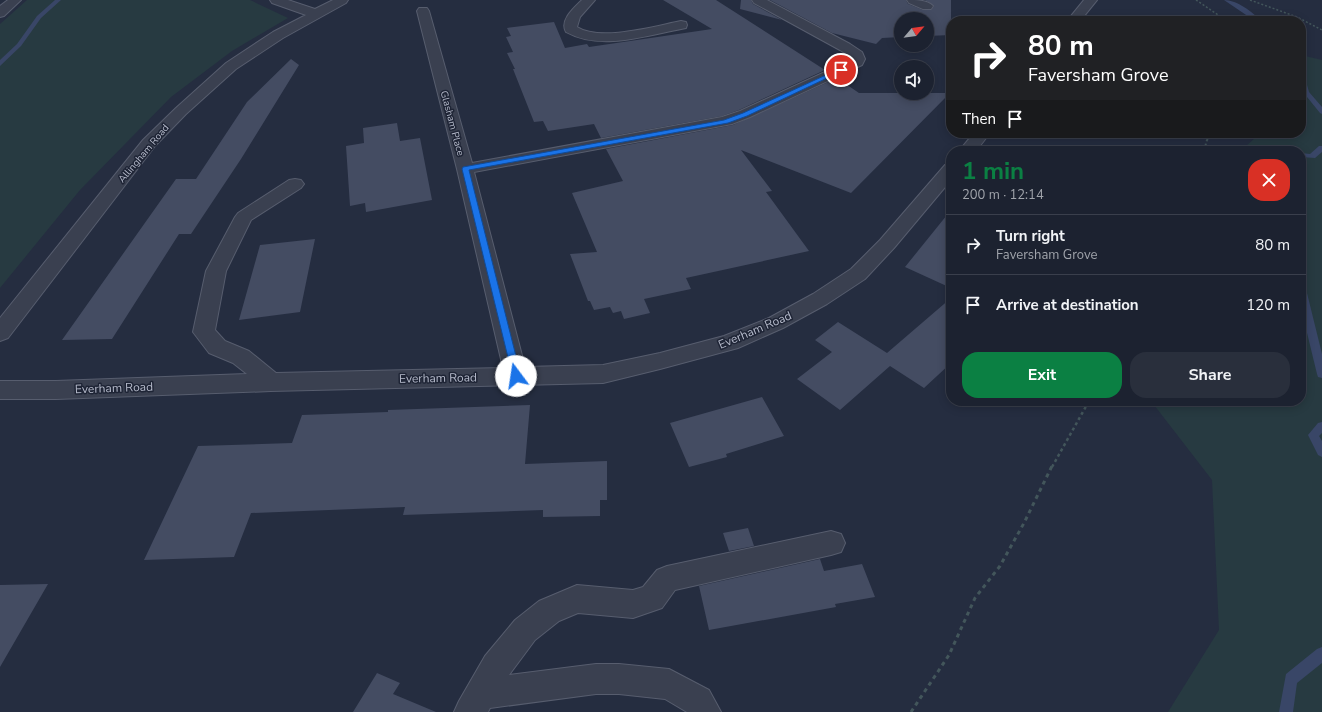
<!DOCTYPE html>
<html lang="en">
<head>
<meta charset="utf-8">
<style>
  :root { --surface:#1c2230; --page:#292f3c; --text:#f1f3f6; --muted:#a0a4ab; --line:#3a3f4c; --accent:#0b8043 }
  body { margin:0; font-family:"Nunito Sans",sans-serif; background:var(--page); color:var(--text); height:100vh; display:flex; flex-direction:column; font-size:15px; white-space:nowrap }
  * { box-sizing:border-box; margin:0 }
  p { font-size:13px; color:var(--muted) }
  .icon { flex:none; width:22px; height:22px; fill:none; stroke:currentColor; stroke-width:2; stroke-linecap:round; stroke-linejoin:round }
  .map { position:relative; flex:1; overflow:hidden }
  .details { position:absolute; left:946px; top:146px; width:360px; height:260px; display:flex; flex-direction:column; background:var(--surface); border-radius:16px; box-shadow:0 2px 10px #0003,0 0 0 1px var(--line) }
  .details>* { flex:none }
  .guide { position:absolute; left:946px; top:16px; width:360px; height:122px; border-radius:16px; box-shadow:0 2px 10px #0003,0 0 0 1px var(--line); background:#202124; color:#fff; overflow:hidden }
  .needle { width:26px; rotate:61deg }
  .fabs { position:absolute; left:894px; top:12px; display:grid; gap:8px }
  .fabs a { display:grid; place-items:center; width:40px; height:40px; border-radius:50%; background:var(--surface); box-shadow:0 2px 10px #0003,0 0 0 1px var(--line); font-size:20px }
  .pin { position:absolute; display:grid; place-items:center; width:34px; height:34px; color:#fff; margin:-17px; border:2px solid #fff; border-radius:50%; box-shadow:0 1px 4px #0007 }
  .me { position:absolute; width:44px; margin:-22px; rotate:346deg; stroke-linejoin:round; filter:drop-shadow(0 0 3px #0008) }
  .turn { display:flex; align-items:center; gap:14px; height:84px; padding:0 16px; font-size:18px }
  .turn .icon { width:52px; height:52px; stroke-width:2.5 }
  .turn b { display:block; font-size:28px; line-height:34px }
  .then { display:flex; align-items:center; height:38px; padding:0 16px; background:#0003; gap:8px; font-size:15px }
  .round { display:grid; place-items:center; flex:none; width:42px; height:42px; border-radius:16px; background:var(--page) }
  .head { display:flex; align-items:center; justify-content:space-between; height:68px; padding:0 16px }
  h1 { font-size:24px; font-weight:700; line-height:30px; color:var(--accent) }
  .primary-button { display:flex; gap:8px; margin-top:auto; padding:8px 16px }
  .primary-button a { flex:1; height:46px; border-radius:16px; background:var(--accent); color:#fff; font-size:16px; font-weight:700; line-height:46px; text-align:center }
  .primary-button a+a { background:var(--page); color:var(--text) }
  ul { padding:0; list-style:none }
  li { display:flex; align-items:center; gap:12px; height:60px; padding:0 16px; border-top:1px solid var(--line) }
  li div { flex:1 }
  li b { display:block; font-size:15px }
  li em { font-style:normal }
  .map>svg:first-child { display:block }
  .green { fill:#273a41 }
  .lines { fill:none; stroke-linecap:round; stroke-linejoin:round }
  .stream { fill:#394667; fill-rule:evenodd }
  .building { fill:#444c62 }
  .minor-casing { stroke:#575d6e; stroke-width:2 }
  .path-far3 { stroke:#43565b; stroke-width:1.5; stroke-dasharray:2 2; stroke-linecap:butt }
  .path-far2 { stroke:#43565b; stroke-width:2; stroke-dasharray:2.5 2.5; stroke-linecap:butt }
  .path-far1 { stroke:#43565b; stroke-width:2.5; stroke-dasharray:3 3; stroke-linecap:butt }
  .path { stroke:#43565b; stroke-width:3; stroke-dasharray:4 4; stroke-linecap:butt }
  .minor { fill:#3a4050; fill-rule:evenodd }
  .route { fill:#1a73e8; stroke:#114b97 }
  .labels { text-anchor:middle; stroke-width:3; stroke-linejoin:round; paint-order:stroke }
  .far-street-label { font-size:10px; fill:#b6bbcb; stroke:#1e2435 }
  .street-label { font-size:12px; fill:#b6bbcb; stroke:#1e2435 }
</style>
</head>
<body>
<div class="map">
<svg width="1322" height="712" viewBox="0 0 1322 712">
  <rect width="100%" height="100%" fill="#252d40"/>
  <path class="green" d="M27,0h223l38,18 -56,33 -61,46 -91,93 -80,98v-264z
    M1301,55l21,5v652h-154l51,-82 -7,-150 -61,-79h150v-250h-61l21,-18h40z"/>
  <g class="lines">
    <path class="stream" d="M55,0h6l-20,18 -20,28 -21,20v-6l17,-16 20,-28z
      M1224,0c13,0 29,12 37,21h-6z
      M1301,72l3,2 5,18 13,15v7l-2,-1 -17,-21z
      M1319,146h3v6l-7,6 -14,-1v-4l9,1z
      M1301,286l5,3 16,65v24l-4,-1 -1,-3 -16,-66z
      M1322,422v11l-3,3 3,5v16l-4,-2 -10,-20 10,-12z
      M1322,647v16l-25,20 -4,29h-14l7,-38 31,-25z"/>
  </g>
  <path class="building" d="M663,0h53l109,70 -86,40 -17,6 -121,22 -7,-14 -46,7 -5,-10 -9,1 -21,-53h2l-8,-16 6,-1 -7,-15 5,-1 -4,-8 47,-6 11,26 22,-4 2,3 123,-18z
    M741,0h10l2,4 29,16 -42,-11z
    M770,0h136l2,4 15,6h8l3,-4 -9,-6h26v35l-24,1v-17h-26v18l-19,1 -6,6 -44,-11z
    M291,59l8,6 -58,94 -50,75h-12l-67,105 -50,1 114,-161h20l51,-77z
    M837,78l22,15h91l-99,100 -110,-43 31,41 -6,1 43,59 -123,27 5,11 -47,10 6,14 -26,6 -3,-8 -8,2 -3,-6 -16,3 -4,-9h-2l-18,-47 27,-2 -25,-59 51,-12 -17,-32 127,-24z
    M397,123l3,18 20,-3 12,62 -66,12 -1,-9 -15,3 -4,-60 18,-3 -1,-15z
    M951,210v78l-46,-21z
    M315,239l-15,73 -61,8 21,-75z
    M951,298v65l-27,25 -34,-22 -50,44 -43,-31 35,-27 -17,-12 23,-18 49,31z
    M762,397l22,39 -58,18 1,3 -38,10 -19,-44z
    M530,405l-5,59 82,-3v39h-7v16l-57,1v-7l-140,5 2,-8 -154,6 -17,44 -90,3 54,-114 94,-3 10,-28 86,-3v-2z
    M748,528l6,18 -25,5 -6,-18z
    M820,559l4,12 38,-7 13,33 -40,7 1,3 -127,23 -10,-44z
    M48,584l-48,83v-82z
    M377,673l23,10 -7,11 43,18h-83z"/>
  <g class="lines">
    <g class="minor-casing">
      <path id="minor" d="M8,0h13l-17,16 -4,1v-11z
        M270,0h18l27,9 18,-9h15l-2,3 -63,35 -47,31 -50,45 -31,32 -147,192 -8,3v-23l143,-178 33,-32 50,-45 47,-31 33,-17 -34,-12z
        M582,0h13l-15,17 -3,10c24,15 78,-1 104,-6l5,1 1,3 -1,3 -5,1c-36,7 -81,22 -115,3 -7,-12 9,-25 16,-32z
        M752,0h15l83,44 12,8 3,7 -3,6 -112,52 -18,7 -258,48 51,195 78,-2 57,-12 64,-17 45,-18 44,-24 38,-25 29,-29 65,-75 6,-1v16l-57,68 -29,31 -38,25 -44,24 -45,20 -78,21 -57,14 -332,8 -215,8h-56v-18h56l191,-7 -14,-11 -24,-10 -16,-21 13,-61 29,-54 3,-4 51,-33 6,-1 6,1 3,4 -3,4 -50,32 -25,51 -11,59 10,11 24,10 27,22 227,-5 -46,-199 -40,-158 2,-3h8l2,3 43,152 250,-46 18,-6 111,-51v-3l-11,-7 -86,-47z
        M907,0c9,0 20,0 26,6l-2,3h-8l-14,-6z
        M1084,0h13l-17,21h-13z
        M974,133h16l-14,18h-17z
        M831,531l10,3 4,9 -4,9 -10,3 -156,35 -13,18 -29,10 -55,-5 -19,8 -24,19 -26,35 87,-11h23l50,5 40,21 12,22h-34l-22,-13 -46,-5h-23l-106,14 -2,4h-34l5,-11 26,-45 30,-36 24,-19 38,-16 56,5 10,-3 14,-17 10,-4z"/>
    </g>
    <path class="path-far3" d="M1196,0l31,21
      M1250,0l47,17 25,13"/>
    <path class="path-far2" d="M1205,151l1,-9 5,-9"/>
    <path class="path-far1" d="M1052,467l37,-66"/>
    <path class="path" d="M911,712l38,-57 26,-57 25,-32 24,-43 28,-57"/>
    <use href="#minor" class="minor"/>
  </g>
  <path class="route" d="M839,69l5,1 -97,46 -19,7 -259,47 52,206 -5,3 -3,-1 -51,-209 1,-2 261,-47 19,-7z"/>
  <g class="labels">
    <g class="far-street-label">
      <text transform="translate(453 123) rotate(75)" y="4">Glasham Place</text>
      <text transform="translate(143 153) rotate(-50)" y="4">Allingham Road</text>
    </g>
    <g class="street-label">
      <text transform="translate(755 330) rotate(-23)" y="4">Everham Road</text>
      <text transform="translate(438 378) rotate(-1)" y="4">Everham Road</text>
      <text transform="translate(114 388) rotate(-2)" y="4">Everham Road</text>
    </g>
  </g>
</svg>
<div class="fabs">
<a><svg class="needle" viewBox="-14 -14 28 28"><path d="M0-13l5 13h-10z" fill="#e53935"/><path d="M0 13l5-13h-10z" fill="#a0a4ab"/></svg></a>
<a><svg class="icon" aria-label="sound" viewBox="0 0 24 24"><path d="M4 9h4l5-4v14l-5-4H4zM17 9q2 3 0 6"/></svg></a>
</div>
<div class="pin" style="left:841px;top:70px;background:#d93025"><svg class="icon" aria-label="arrive" viewBox="0 0 24 24"><path d="M6 21V4h12l-3 4 3 4H6"/></svg></div>
<svg class="me" style="left:516px;top:376px" viewBox="-20 -20 40 40"><circle r="19" fill="#fff"/><path d="M0-13L10 11 0 6-10 11z" fill="#1a73e8"/></svg>
<div class="guide">
<div class="turn"><svg class="icon" aria-label="right" viewBox="0 0 24 24"><path d="M7 20v-9h11M14 6l5 5-5 5"/></svg><div><b>80 m</b>Faversham Grove</div></div>
<div class="then">Then<svg class="icon" aria-label="arrive" viewBox="0 0 24 24"><path d="M6 21V4h12l-3 4 3 4H6"/></svg></div>
</div>
<section class="details">
<div class="head"><div><h1>1 min</h1><p>200 m · 12:14</p></div><a class="round" style="background:#d93025;color:#fff"><svg class="icon" aria-label="close" viewBox="0 0 24 24"><path d="M6 6l12 12M18 6L6 18"/></svg></a></div>
<ul>
<li><svg class="icon" aria-label="right" viewBox="0 0 24 24"><path d="M7 20v-9h11M14 6l5 5-5 5"/></svg><div><b>Turn right</b><p>Faversham Grove</p></div><em>80 m</em></li>
<li><svg class="icon" aria-label="arrive" viewBox="0 0 24 24"><path d="M6 21V4h12l-3 4 3 4H6"/></svg><div><b>Arrive at destination</b></div><em>120 m</em></li>
</ul>
<div class="primary-button"><a>Exit</a><a>Share</a></div>
</section>
</div>
</body>
</html>
